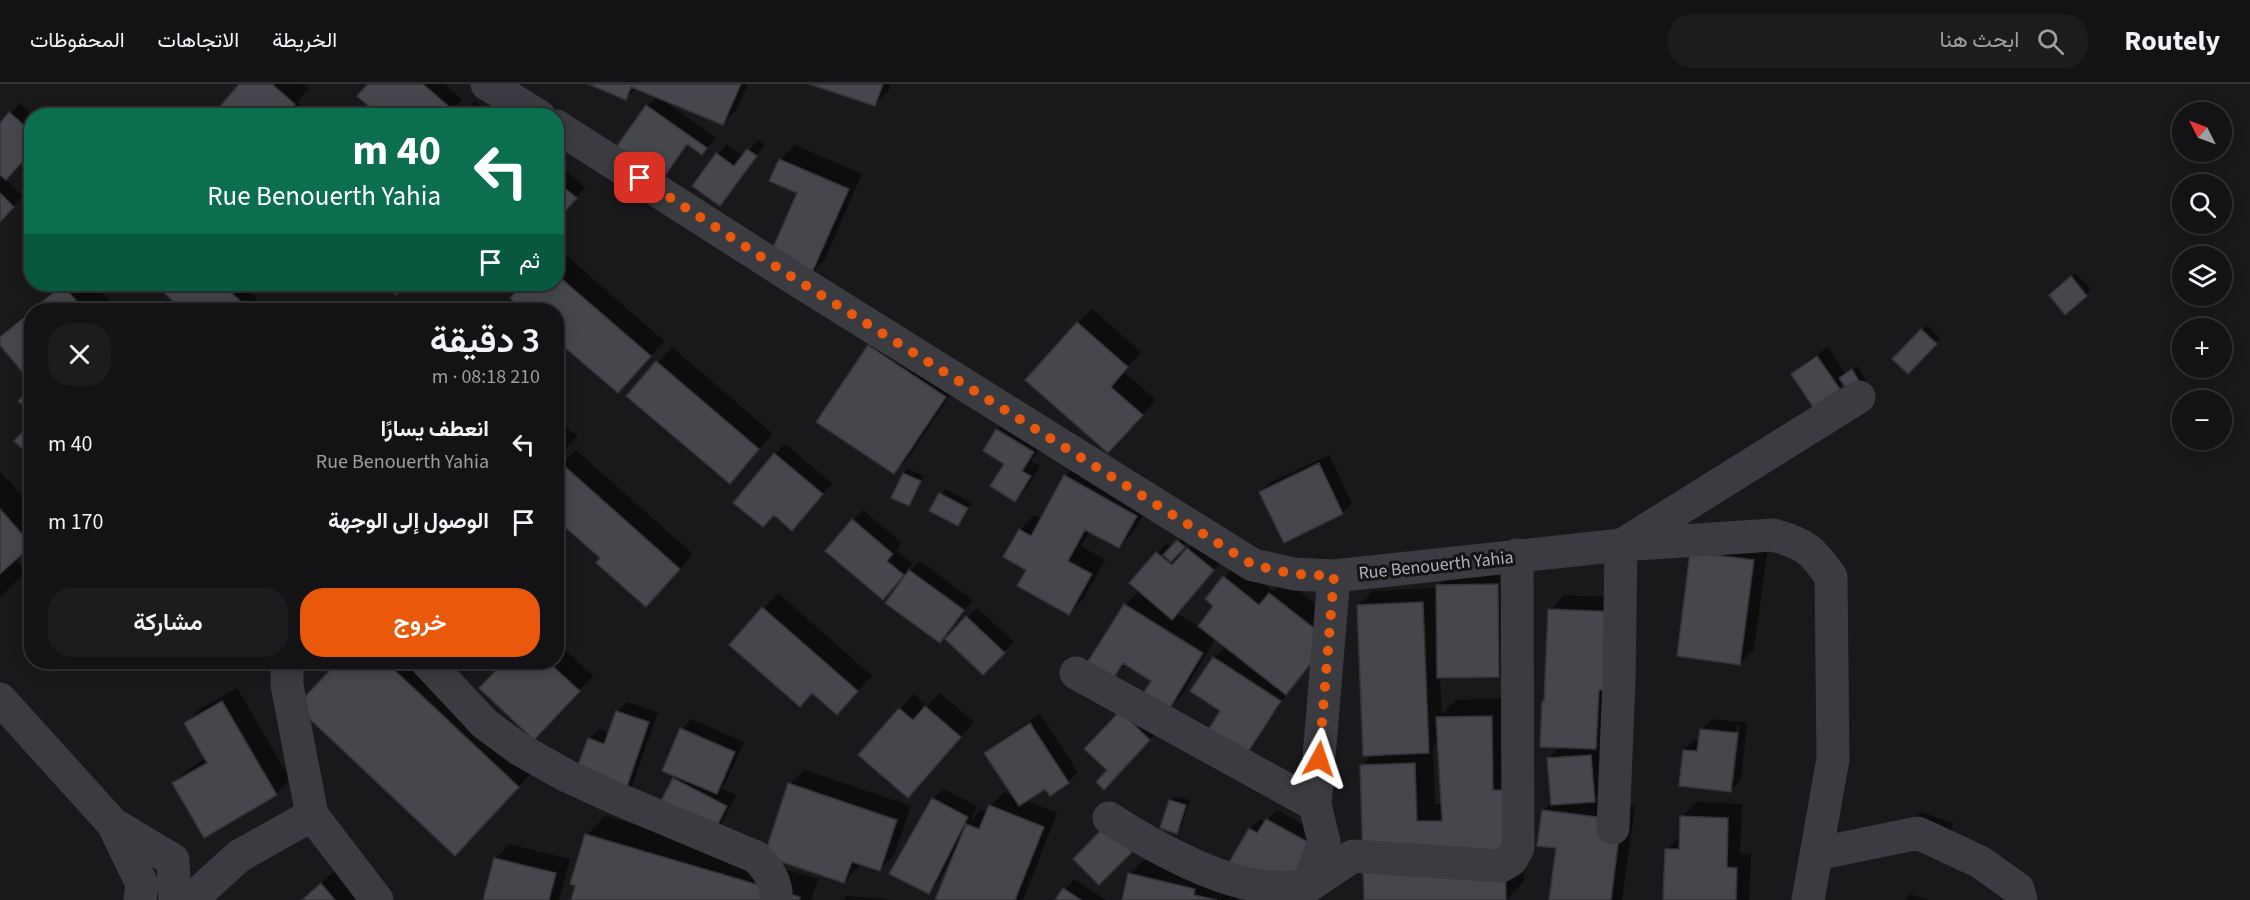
<!DOCTYPE html>
<html lang="ar">
<head>
<meta charset="utf-8">
<style>
  :root { --surface:#131315; --page:#1c1c1e; --text:#f1f3f6; --muted:#9d9ea0; --line:#323234; --accent:#ea580c }
  body { margin:0; font-family:"Source Sans 3",Vazirmatn,sans-serif; background:var(--page); color:var(--text); direction:rtl; height:100vh; display:flex; flex-direction:column; font-size:22px; white-space:nowrap }
  * { box-sizing:border-box; margin:0 }
  p { font-size:20px; color:var(--muted) }
  .icon { flex:none; width:33px; height:33px; fill:none; stroke:currentColor; stroke-width:2; stroke-linecap:round; stroke-linejoin:round }
  .map { position:relative; flex:1; overflow:hidden; direction:ltr }
  .side { position:absolute; left:24px; top:219px; width:540px; height:366px; display:flex; flex-direction:column; background:var(--surface); border-radius:24px; box-shadow:0 3px 15px #0003,0 0 0 2px var(--line); direction:rtl }
  .side>* { flex:none }
  .banner { position:absolute; left:24px; top:24px; width:540px; height:183px; border-radius:24px; box-shadow:0 3px 15px #0003,0 0 0 2px var(--line); direction:rtl; background:#0b6e4f; color:#fff; overflow:hidden }
  .needle { width:39px; rotate:312deg }
  .tools { position:absolute; left:2172px; top:18px; display:grid; gap:12px }
  .tools a { display:grid; place-items:center; width:60px; height:60px; border-radius:50%; background:var(--surface); box-shadow:0 3px 15px #0003,0 0 0 2px var(--line); font-size:30px }
  .pin { position:absolute; display:grid; place-items:center; width:51px; height:51px; color:#fff; margin:-26px; border-radius:12px; box-shadow:0 3px 9px #0006 }
  .me { position:absolute; width:66px; margin:-33px; rotate:5deg; stroke-linejoin:round; filter:drop-shadow(0 0 4px #0008) }
  .turn { display:flex; align-items:center; gap:21px; height:126px; padding:0 24px; font-size:27px }
  .turn .icon { width:78px; height:78px; stroke-width:2.5 }
  .turn b { display:block; font-size:42px; line-height:51px }
  .then { display:flex; align-items:center; height:57px; padding:0 24px; background:#0003; gap:12px; font-size:22px }
  .round { display:grid; place-items:center; flex:none; width:63px; height:63px; border-radius:24px; background:var(--page) }
  .overview { display:flex; align-items:center; justify-content:space-between; height:102px; padding:0 24px }
  h1 { font-size:36px; font-weight:600; line-height:45px }
  .button { display:flex; gap:12px; margin-top:auto; padding:12px 24px }
  .button a { flex:1; height:69px; border-radius:24px; background:var(--accent); color:#fff; font-size:24px; font-weight:600; line-height:69px; text-align:center }
  .button a+a { background:var(--page); color:var(--text) }
  ul { padding:0; list-style:none }
  li { display:flex; align-items:center; gap:18px; height:78px; padding:0 24px }
  li div { flex:1 }
  li b { display:block; font-size:22px }
  li em { font-style:normal }
  header { display:flex; align-items:center; gap:36px; box-sizing:border-box; height:84px; padding:0 30px; background:var(--surface); border-bottom:2px solid var(--line) }
  header strong { font-size:28px }
  nav { display:flex; gap:33px; margin-inline-start:auto; font-size:21px }
  .search { width:420px; height:54px; background:var(--page); display:flex; align-items:center; gap:15px; box-sizing:border-box; padding:0 21px; border-radius:24px; color:var(--muted); font-size:22px }
  .map>svg:first-child { display:block }
  .shadow { fill:#0007; fill-rule:evenodd }
  .building { fill:#46474c; stroke:#333338; stroke-width:1.5 }
  .lines { fill:none; stroke-linecap:round; stroke-linejoin:round }
  .minor { stroke:#3a3c41; stroke-width:33 }
  .route { stroke:#ea580c; stroke-width:10; stroke-dasharray:0 18 }
  .labels { text-anchor:middle; stroke-width:6; stroke-linejoin:round; paint-order:stroke }
  .street-label { font-size:18px; fill:#acb1bb; stroke:#141417 }
</style>
</head>
<body>
<header>
<strong>Routely</strong>
<div class="search"><svg class="icon" aria-label="search" viewBox="0 0 24 24"><circle cx="10" cy="10" r="6"/><path d="M15 15l6 6"/></svg>ابحث هنا</div>
<nav><a>الخريطة</a><a>الاتجاهات</a><a>المحفوظات</a></nav>
</header>
<div class="map">
<svg width="2250" height="816" viewBox="0 0 2250 816">
  <rect width="100%" height="100%" fill="#19191c"/>
  <path class="shadow" d="M241,0h62l6,5 -12,13 15,14h-98z
    M370,0h74l18,15 -14,17z
    M592,0h156l-11,25 -14,15 -60,-24 53,38 -14,15 -13,-10 -20,28 -9,10 -44,-31 31,-44 10,-10 -20,-9 -11,11z
    M813,0h78l-2,6 -15,15z
    M475,17l17,15h-31z
    M20,19l14,13h-2v34l-27,29 18,17 -23,24v-95z
    M758,56l7,5 -36,49 -9,10 -26,-18 24,-32 9,-10 17,12z
    M795,61l67,29 -38,87 -14,14 -11,-83 -19,-32z
    M556,78l29,25 -29,34z
    M558,164l106,93 -32,36 -76,-67h-30l-14,-12 13,-14h31z
    M2076,189l15,17 -26,23 -10,-23z
    M63,200h32l22,26h-85v72l-32,-39v-5l16,-16z
    M177,200h65l16,14 -12,12h-62l-17,-16z
    M1092,225l49,43 -17,20 32,28 -34,37 -44,-114z
    M1927,241l13,14 -32,33 -14,-13z
    M883,248l76,50 -51,76 -14,14 -25,-126z
    M672,263l101,87 -43,48 -102,-87z
    M1828,263l17,26 12,-7 9,14 -5,4 -17,-2 -5,6 -46,-14 10,-10z
    M32,305v22l-12,-10z
    M556,335l21,17 -21,25z
    M1007,336l36,22 -12,19 9,5 -15,24 -10,10 -18,-70z
    M785,360l47,39 -30,36 -27,-65z
    M576,366l117,104 -33,37 -57,-33 -41,-94z
    M1329,371l23,48 -10,10 -81,-21 10,-10z
    M1080,378l71,39 -18,31 -15,15 -28,-16 -9,15 24,14 -22,39 -14,14 -41,-43 -8,-40 14,-15 8,4 23,-43z
    M908,385l16,7 -11,24 -5,5 -4,-32z
    M0,387l32,36v37l-17,15 11,13 -26,25z
    M945,405l27,14 -14,22 -27,-14z
    M863,426l39,33 -6,7 16,14 -19,24 -40,-68z
    M1183,453l5,5 -10,10 4,4 16,-17 25,21 -47,53 23,14 17,-21 8,-29 14,-14 35,28 11,-11 58,45 -42,53 -11,12 -34,53 -10,10 -23,-43 -30,-20 22,-32 12,-12 -10,-8 -34,57 -15,14 -14,-28 -27,-17 -13,13 12,-72 15,-15 17,-37 10,-10 5,5z
    M1768,462l-14,103 -14,14 -48,-110z
    M920,477l53,39 -33,41 -53,-38 23,-32z
    M1511,486l2,91 -14,14 -59,2 2,37 14,-14 53,-2 12,74 3,109 -18,19h-141l-3,-134 11,-12 -15,-149 15,-14 64,-3 15,-17zM1438,657l5,63h-8l-2,-57z
    M778,509l94,83 -35,37 -24,-21 -13,13 -68,-61z
    M1564,511l69,3 -23,135 -13,13h3l4,44 -10,10 41,6 -13,94h-71l7,-53 -15,-37 9,-8 -4,-43 10,-10 8,-1v-2l-20,-46 4,-90z
    M977,524l37,34 -31,31 -36,-34z
    M556,557l37,35 -45,48 -67,-36 25,-26h50z
    M340,578h83l113,106 -63,67 -175,-129z
    M237,604l53,91 -14,15 -102,-11 15,-14 17,-11 -20,-35 14,-14z
    M940,609l34,29 -52,60 -22,-73 14,-15 13,12z
    M627,618l31,10 -30,86 -39,-59 10,-10 11,4 7,-21z
    M1121,629l38,16 -45,49z
    M1040,630l38,58 -10,10 -22,4 -21,14 32,13 -34,87h-86l18,-45 -2,-1 -15,28 -9,10 4,-93 10,-10 34,17 -6,15 10,-11 7,2 2,-6 14,-14 9,3 -27,-42 10,-9z
    M691,635l53,23 -18,40 -5,6 15,7 -17,33 -45,-49 3,-3 5,-47z
    M1712,635l35,4 -6,57 -10,10 -47,-40 10,-10 6,1 2,-12zM1737,641h3l-6,56h-3z
    M804,686l107,36 -17,49 -15,15 -19,-7 -2,4 -14,15 -54,-98z
    M1175,712l15,4 -9,27 -4,5 -7,-31z
    M1696,718l46,2 -2,49 11,1 -2,46h-85l2,-50 15,-15 1,-18z
    M1277,726l48,27 -33,58 -42,-66 10,-10 5,3z
    M1921,728l32,11 -9,28 -37,-6 9,-29z
    M605,732l213,63 -7,21h-239l5,-15 -5,-1 15,-49z
    M509,760l61,15 -11,41h-75l11,-41z
    M1144,776l65,14 31,14 -2,12h-114l5,-26z
    M336,786l26,30h-61z
    M1074,795l32,21h-50z
    M1910,810l20,6h-26z
    M846,812l49,4h-53z"/>
  <path class="building" d="M239,0h33l23,20 -10,12h-73z
    M368,0h55l30,26 -5,6h-68l-23,-20z
    M588,0h153l-18,41 -92,-38 -5,13z
    M809,0h74l-8,22z
    M646,21l61,43 -5,7 -15,-11 -27,39 -46,-33z
    M9,28l23,20v19l-26,29 -6,-5v-52z
    M747,65l10,7 -37,50 -28,-20 24,-33 18,13z
    M779,75l70,30 -39,88 -42,-18 29,-66 -28,-12z
    M556,97l21,17 -21,23z
    M0,109l14,14 -14,15z
    M556,190l95,82 -33,37 -62,-53v-30h-33l-13,-12 13,-14h33z
    M2071,192l16,20 -22,19 -16,-20z
    M175,200h47l27,25 -67,1 -17,-16z
    M383,200h23l-10,11z
    M63,201l21,25h-52z
    M32,227v73l-32,-39v-8z
    M1077,238l51,45 -17,20 32,28 -35,38 -83,-73z
    M1921,245l16,15 -29,30 -16,-15z
    M868,261l78,52 -52,77 -78,-52z
    M1817,272l23,33 -27,18 -22,-33z
    M656,277l103,88 -29,35 -104,-88z
    M1852,285l10,17 -12,8 -11,-16z
    M23,312l9,8v9l-14,-12z
    M32,338v35l-18,-16z
    M996,345l38,23 -12,19 9,5 -16,26 -25,-16 14,-22 -21,-13z
    M774,369l49,41 -31,37 -18,-16 -11,12 -30,-24z
    M561,379l119,106 -34,38 -50,-44 4,-5 -44,-39v-52z
    M1319,379l24,51 -59,29 -25,-51z
    M903,389l18,8 -12,25 -18,-8z
    M1064,391l73,41 -18,32 -34,-18 -17,31 24,13 -23,41 -52,-29 9,-16 -23,-13 16,-28 12,7z
    M939,409l29,15 -10,18 -29,-15z
    M0,425l32,36 -32,29z
    M852,435l41,35 -6,7 17,14 -21,25 -58,-49z
    M1177,456l8,7 -14,15 -8,-7z
    M1187,464l27,22 -42,50 -43,-37 27,-31 16,13z
    M1690,468l64,8 -14,105 -63,-9z
    M909,486l55,40 -24,33 -55,-40z
    M1223,492l36,29 10,-12 60,47 -43,55 -88,-69 15,-20 -8,-7z
    M1498,500l1,93 -62,1 -1,-93z
    M1423,518l6,151 -66,3 -6,-151z
    M1124,520l79,49 -35,58 -26,-16 9,-14 -28,-18 -10,16 -26,-16z
    M762,523l96,84 -21,24 -25,-22 -12,14 -71,-62z
    M1548,525l71,3 -4,78h-16l-3,59 -56,-2 2,-46h2z
    M966,532l39,37 -22,22 -38,-36z
    M1213,573l68,44 -35,54 -38,-25 12,-19 -30,-20z
    M338,578h48l133,125 -64,69 -159,-150z
    M504,578h44l32,29 -46,49 -55,-52z
    M222,617l55,94 -73,43 -32,-55 35,-20 -23,-40z
    M925,622l36,31 -53,61 -50,-43 41,-47 14,12z
    M616,627l33,11 -30,88 -51,-18 20,-54 16,6z
    M1120,627l30,29 -46,50 -8,-8 11,-12 -23,-21z
    M1492,632l1,74h11l2,110h-142l-4,-135 55,-2 2,58h25l-6,-104z
    M1030,639l39,60 -19,13 -5,-7 -26,17 -35,-53z
    M680,644l55,24 -18,42 -55,-23z
    M1700,645l38,4 -7,59 -52,-6 4,-36 14,1z
    M1591,671l4,47 -44,3 -4,-47z
    M673,694l54,28 -17,34 -55,-28z
    M788,699l109,37 -17,51 -28,-9 -8,21 -80,-27z
    M932,714l36,19 -39,77 -40,-20z
    M1169,716l17,5 -9,29 -17,-6z
    M989,721l55,22 -29,73h-80l31,-76 13,5z
    M1542,726l79,10 -10,80h-62l7,-52 -19,-2z
    M1680,732l48,2 -1,49 10,1 -1,32h-73l2,-51h14z
    M1266,735l51,28 -31,53 -63,-27 26,-45 8,5z
    M1105,742l27,26 -33,33 -26,-26z
    M585,750l215,63 -1,3h-228l4,-14 -5,-2z
    M494,774l62,15 -7,27h-66z
    M1128,789l67,16 -1,6 23,5h-95z
    M321,799l14,17h-33z
    M1063,804l18,12h-26z"/>
  <g class="lines">
    <path class="minor" d="M487,0l52,32
      M556,42l233,149 464,290 41,9 40,2 287,-31 -2,136 -6,147
      M1625,459l234,-146
      M1621,461l152,-10c33,9 39,15 58,42l2,182 -25,141
      M1334,492l-19,229 9,37 -17,45 46,-31 148,10 10,-6 7,-12 -1,-293
      M287,578v23l25,130
      M427,578l58,62 34,25 48,27 46,21 143,60c11,11 22,26 20,43
      M1076,589l239,132
      M0,615l113,125 29,60 -2,16
      M1109,734c41,27 111,66 161,69 12,1 24,0 37,0
      M113,740l60,36 2,40
      M1816,770l102,-21 62,29 38,27 3,11
      M191,816l48,-44 73,-41 65,85"/>
  </g>
  <g class="lines">
    <path class="route" d="M640,94l149,97 464,290 41,9 40,2 -15,183"/>
  </g>
  <g class="labels">
    <g class="street-label">
      <text transform="translate(1436 481) rotate(-6)" y="6">Rue Benouerth Yahia</text>
    </g>
  </g>
</svg>
<div class="tools">
<a><svg class="needle" viewBox="-14 -14 28 28"><path d="M0-13l5 13h-10z" fill="#e53935"/><path d="M0 13l5-13h-10z" fill="#9d9ea0"/></svg></a>
<a><svg class="icon" aria-label="search" viewBox="0 0 24 24"><circle cx="10" cy="10" r="6"/><path d="M15 15l6 6"/></svg></a>
<a><svg class="icon" aria-label="layers" viewBox="0 0 24 24"><path d="M12 4l9 5-9 5-9-5zM3 14l9 5 9-5"/></svg></a>
<a>+</a>
<a>−</a>
</div>
<div class="pin" style="left:640px;top:94px;background:#d93025"><svg class="icon" aria-label="arrive" viewBox="0 0 24 24"><path d="M6 21V4h12l-3 4 3 4H6"/></svg></div>
<svg class="me" style="left:1319px;top:675px" viewBox="-20 -20 40 40"><path d="M0-17L14 15 0 8-14 15z" fill="#ea580c" stroke="#fff" stroke-width="4"/></svg>
<div class="banner">
<div class="turn"><svg class="icon" aria-label="left" viewBox="0 0 24 24"><path d="M17 20v-9H6M10 6l-5 5 5 5"/></svg><div><b>40 m</b>Rue Benouerth Yahia</div></div>
<div class="then">ثم<svg class="icon" aria-label="arrive" viewBox="0 0 24 24"><path d="M6 21V4h12l-3 4 3 4H6"/></svg></div>
</div>
<section class="side">
<div class="overview"><div><h1>3 دقيقة</h1><p>210 m · 08:18</p></div><a class="round"><svg class="icon" aria-label="close" viewBox="0 0 24 24"><path d="M6 6l12 12M18 6L6 18"/></svg></a></div>
<ul>
<li><svg class="icon" aria-label="left" viewBox="0 0 24 24"><path d="M17 20v-9H6M10 6l-5 5 5 5"/></svg><div><b>انعطف يسارًا</b><p>Rue Benouerth Yahia</p></div><em>40 m</em></li>
<li><svg class="icon" aria-label="arrive" viewBox="0 0 24 24"><path d="M6 21V4h12l-3 4 3 4H6"/></svg><div><b>الوصول إلى الوجهة</b></div><em>170 m</em></li>
</ul>
<div class="button"><a>خروج</a><a>مشاركة</a></div>
</section>
</div>
</body>
</html>
